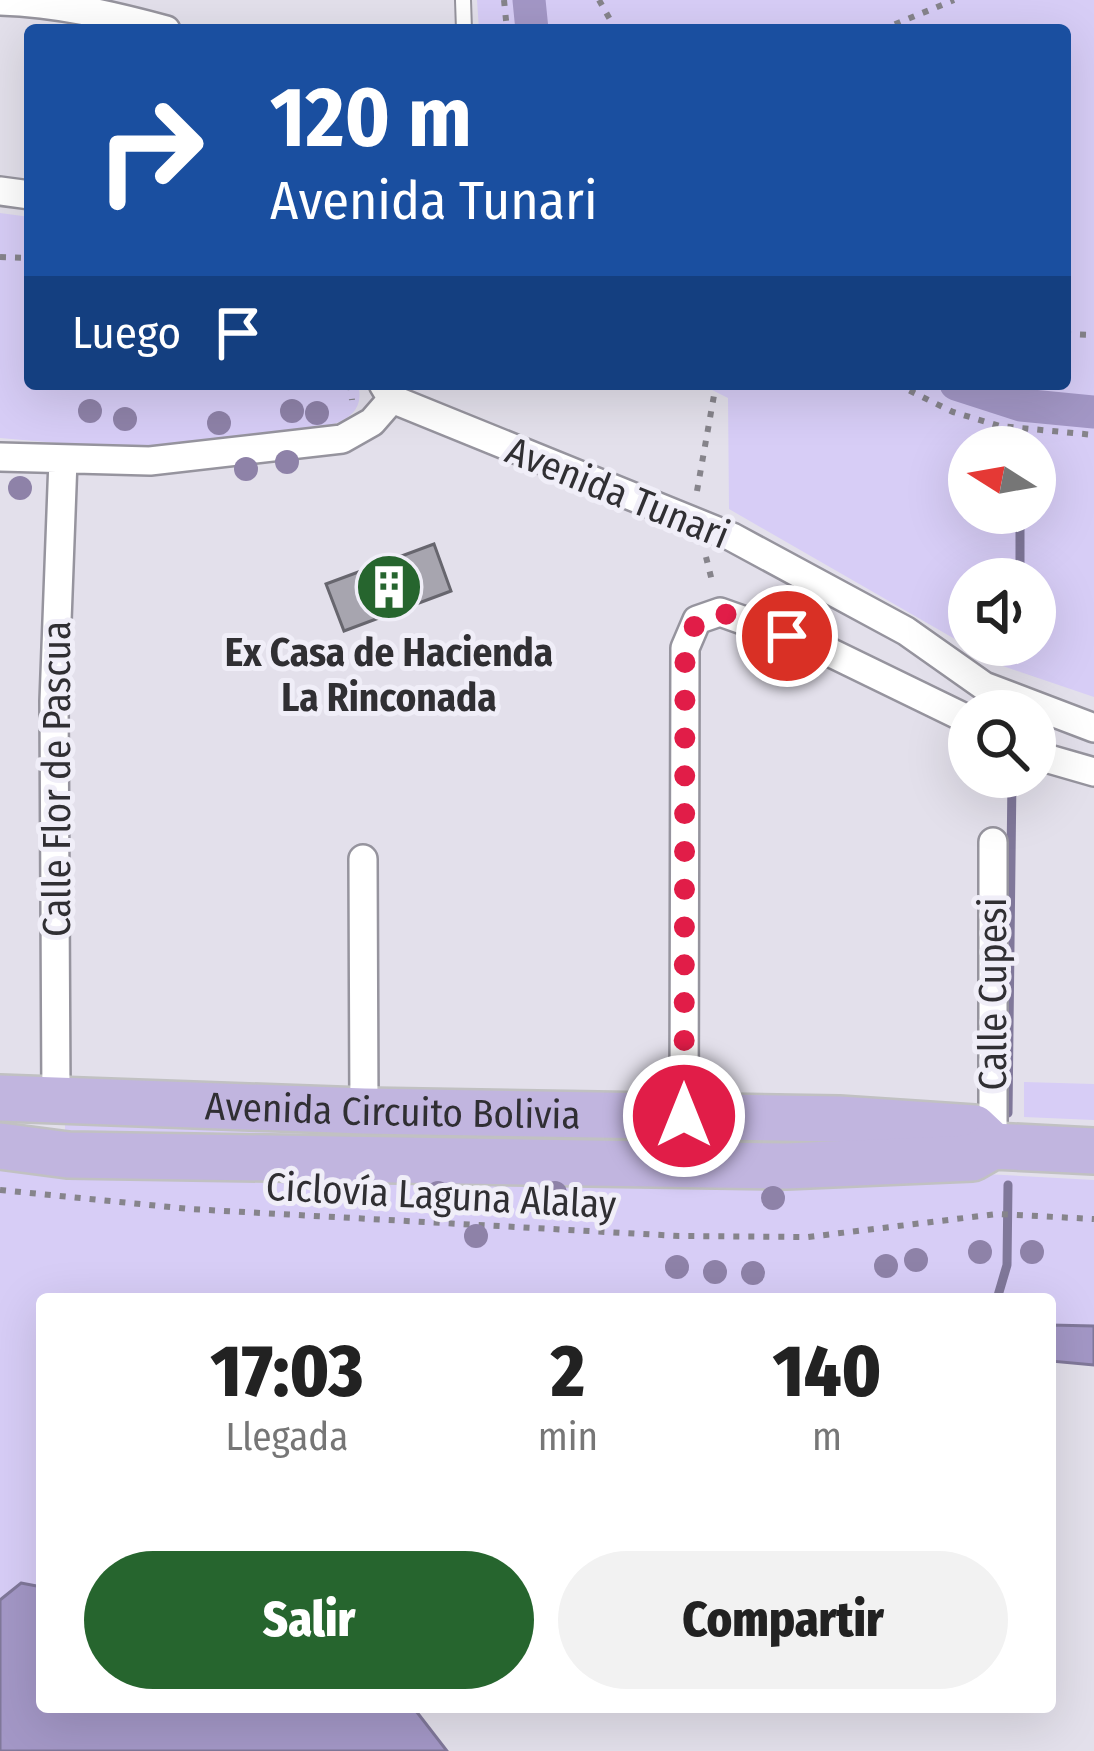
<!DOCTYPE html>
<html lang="es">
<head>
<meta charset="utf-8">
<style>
  :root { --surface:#fff; --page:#f2f2f2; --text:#222; --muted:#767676; --accent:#26652e }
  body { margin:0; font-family:"Fira Sans Condensed",sans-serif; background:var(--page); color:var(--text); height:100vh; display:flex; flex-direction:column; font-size:45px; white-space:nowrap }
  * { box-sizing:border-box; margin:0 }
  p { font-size:39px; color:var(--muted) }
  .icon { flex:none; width:66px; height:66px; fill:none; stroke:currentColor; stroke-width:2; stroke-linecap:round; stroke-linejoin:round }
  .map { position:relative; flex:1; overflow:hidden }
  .panel { position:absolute; left:36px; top:1293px; width:1020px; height:420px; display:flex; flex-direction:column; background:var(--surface); border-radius:12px; box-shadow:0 12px 48px #0002 }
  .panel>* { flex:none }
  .guide { position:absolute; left:24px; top:24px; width:1047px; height:366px; border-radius:12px; box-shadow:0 12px 48px #0002; background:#1a4fa0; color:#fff; overflow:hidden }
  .needle { width:78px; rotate:281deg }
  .tools { position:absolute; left:948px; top:426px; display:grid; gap:24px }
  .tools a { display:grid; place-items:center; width:108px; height:108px; border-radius:50%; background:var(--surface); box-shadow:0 12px 48px #0002; font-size:60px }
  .pin { position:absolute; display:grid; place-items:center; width:102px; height:102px; color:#fff; margin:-51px; border:6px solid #fff; border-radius:50%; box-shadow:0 3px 12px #0007 }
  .me { position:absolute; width:132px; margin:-66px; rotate:0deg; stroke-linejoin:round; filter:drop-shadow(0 0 9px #0008) }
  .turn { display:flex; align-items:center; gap:42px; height:252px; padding:0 48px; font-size:54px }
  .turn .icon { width:156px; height:156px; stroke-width:2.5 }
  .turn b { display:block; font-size:84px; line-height:102px }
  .then { display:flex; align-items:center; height:114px; padding:0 48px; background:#0003; gap:24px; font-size:45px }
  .eta { display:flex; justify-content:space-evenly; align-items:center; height:204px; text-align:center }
  .eta b { font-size:72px; font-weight:800; line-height:84px }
  .button { display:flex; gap:24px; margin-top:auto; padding:24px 48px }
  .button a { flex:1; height:138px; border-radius:72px; background:var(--accent); color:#fff; font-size:48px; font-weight:800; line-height:138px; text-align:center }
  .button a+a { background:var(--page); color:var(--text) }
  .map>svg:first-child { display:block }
  .green { fill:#d7cdf6; fill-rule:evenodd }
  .water { fill:#a397c6; stroke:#80789a; stroke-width:3 }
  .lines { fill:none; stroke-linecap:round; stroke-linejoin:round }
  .stream { stroke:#80789a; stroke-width:9 }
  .canal { stroke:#a397c6; stroke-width:33 }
  .building { fill:#a7a5af; stroke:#67666e; stroke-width:3 }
  .lane-casing { stroke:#96949e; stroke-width:18 }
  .street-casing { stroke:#96949e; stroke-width:32 }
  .primary-casing { stroke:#c1c1c2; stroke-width:50 }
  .path { stroke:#86848b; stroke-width:6; stroke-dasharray:6 9; stroke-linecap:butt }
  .lane { stroke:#fff; stroke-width:14 }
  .street { stroke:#fff; stroke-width:27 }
  .primary { stroke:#c1b5df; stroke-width:45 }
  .tree { fill:#8e82a8 }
  .route { stroke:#e11d48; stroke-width:21; stroke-dasharray:0 37.8 }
  .labels { text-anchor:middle; stroke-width:10; stroke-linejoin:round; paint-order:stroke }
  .street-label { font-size:39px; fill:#302f33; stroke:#f0eef8 }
  .poi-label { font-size:39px; font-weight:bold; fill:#302f33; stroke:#f0eef8 }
</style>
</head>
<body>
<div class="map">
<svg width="1094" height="1751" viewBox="0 0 1094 1751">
  <rect width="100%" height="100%" fill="#e3e0eb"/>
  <path class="green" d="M477,0h617v697l-94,-32 -271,-156 -1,-111 -28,-14h365v-354h-586zM1035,447v66h-66v-66zM969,579h66v66h-66z
    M0,213l30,4v167h328c6,23 -6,34 -27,41l-206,24 -125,-11z
    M1024,1082l70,2v36l-70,-3z
    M65,1119l760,13 -1,18 -759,-12z
    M0,1162l947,10 147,8v146l-44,-1v-26h-1008v288l-21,-4 -21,17z"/>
  <path class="water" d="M1050,1325l44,1v39l-44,-4z
    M21,1583l21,4v120h371l34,44h-447v-151z"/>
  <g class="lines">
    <path class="stream" d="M1020,579v-66
      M1008,1113l4,-336
      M997,1299l10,-34 1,-80"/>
    <path class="canal" d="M529,0l3,30
      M956,384l65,21 73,7"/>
  </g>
  <path class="building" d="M434,544l17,47 -107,40 -18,-47z"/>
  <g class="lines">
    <g class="lane-casing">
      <path id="lane" d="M463,0l1,30"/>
    </g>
    <g class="street-casing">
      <path id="street" d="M0,1c58,2 111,14 166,29
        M0,191l30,4
        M383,384l9,15 340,138 174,94 78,55 110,42
        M0,457l150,4 192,-22 30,-17 20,-23
        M1035,755l59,17
        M993,842v304
        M363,859l1,252
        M56,1098l-2,-397 9,-241
        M684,1116l1,-468 12,-28 23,-8 101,36 148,72"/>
    </g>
    <g class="primary-casing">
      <g id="primary">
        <path id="s1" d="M0,1098l364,13 475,8 135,9 17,16"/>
        <path d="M0,1146l68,9 718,11 186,-8 21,-12 101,5"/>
      </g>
    </g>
    <path class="path" d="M504,0l3,30
      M599,0l13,23 -1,7
      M881,30l73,-30
      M0,257l30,1
      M1065,334l29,1
      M350,384l2,16
      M896,384l57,28 47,14 94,9
      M697,491l19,-107
      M706,557l7,28
      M0,1190l189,19 490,27 129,1 189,-23 97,5"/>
    <use href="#lane" class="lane"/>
    <use href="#street" class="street"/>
    <use href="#primary" class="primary"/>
  </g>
  <g class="tree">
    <circle cx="90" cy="411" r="12"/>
    <circle cx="292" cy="411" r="12"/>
    <circle cx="317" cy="413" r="12"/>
    <circle cx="125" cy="419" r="12"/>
    <circle cx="219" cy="423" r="12"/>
    <circle cx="287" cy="462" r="12"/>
    <circle cx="246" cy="469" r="12"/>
    <circle cx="20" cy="488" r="12"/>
    <circle cx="438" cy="1193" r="12"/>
    <circle cx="555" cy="1193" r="12"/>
    <circle cx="773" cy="1198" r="12"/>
    <circle cx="476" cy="1236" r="12"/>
    <circle cx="980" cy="1252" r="12"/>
    <circle cx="1032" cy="1252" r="12"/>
    <circle cx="916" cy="1260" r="12"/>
    <circle cx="886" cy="1266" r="12"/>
    <circle cx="677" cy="1267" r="12"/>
    <circle cx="715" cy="1272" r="12"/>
    <circle cx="753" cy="1273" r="12"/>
  </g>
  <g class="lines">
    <path class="route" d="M684,1116l1,-468 12,-28 23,-8 67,24"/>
  </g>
  <defs>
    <g id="building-disc" transform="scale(3.45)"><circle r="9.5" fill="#26652e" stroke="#f0eef8"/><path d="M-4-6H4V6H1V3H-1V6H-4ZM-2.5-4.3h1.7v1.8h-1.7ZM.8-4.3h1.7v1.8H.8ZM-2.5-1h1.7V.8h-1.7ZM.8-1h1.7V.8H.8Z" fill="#fff"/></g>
  </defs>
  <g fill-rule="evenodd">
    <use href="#building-disc" x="389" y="587"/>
  </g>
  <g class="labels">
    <g class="street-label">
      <text transform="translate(618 492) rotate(22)" y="14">Avenida Tunari</text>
      <text transform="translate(56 779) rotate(-90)" y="14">Calle Flor de Pascua</text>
      <text transform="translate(992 994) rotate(-90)" y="14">Calle Cupesi</text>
      <text dy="14" stroke="none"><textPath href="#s1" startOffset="393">Avenida Circuito Bolivia</textPath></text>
      <text transform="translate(441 1195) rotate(3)" y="14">Ciclovía Laguna Alalay</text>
    </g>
    <g class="poi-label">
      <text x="389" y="666">Ex Casa de Hacienda<tspan x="389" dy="45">La Rinconada</tspan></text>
    </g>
  </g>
</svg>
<div class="tools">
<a><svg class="needle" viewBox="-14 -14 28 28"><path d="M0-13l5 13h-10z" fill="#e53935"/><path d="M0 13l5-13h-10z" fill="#767676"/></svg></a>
<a><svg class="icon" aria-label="sound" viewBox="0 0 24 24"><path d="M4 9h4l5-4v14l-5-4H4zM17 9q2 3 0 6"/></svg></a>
<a><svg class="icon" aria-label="search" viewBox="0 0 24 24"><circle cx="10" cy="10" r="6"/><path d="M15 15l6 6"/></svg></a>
</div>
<div class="pin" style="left:787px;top:636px;background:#d93025"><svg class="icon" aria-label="arrive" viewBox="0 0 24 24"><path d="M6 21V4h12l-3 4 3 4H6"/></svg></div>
<svg class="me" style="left:684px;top:1116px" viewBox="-20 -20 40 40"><circle r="17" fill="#e11d48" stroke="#fff" stroke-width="3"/><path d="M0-11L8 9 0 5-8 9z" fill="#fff"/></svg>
<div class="guide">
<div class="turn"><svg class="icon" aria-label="right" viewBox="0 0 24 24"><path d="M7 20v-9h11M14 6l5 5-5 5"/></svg><div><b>120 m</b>Avenida Tunari</div></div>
<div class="then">Luego<svg class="icon" aria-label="arrive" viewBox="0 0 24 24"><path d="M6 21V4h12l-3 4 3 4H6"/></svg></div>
</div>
<section class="panel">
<div class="eta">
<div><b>17:03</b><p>Llegada</p></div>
<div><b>2</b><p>min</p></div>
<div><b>140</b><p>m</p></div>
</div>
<div class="button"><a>Salir</a><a>Compartir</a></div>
</section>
</div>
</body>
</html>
